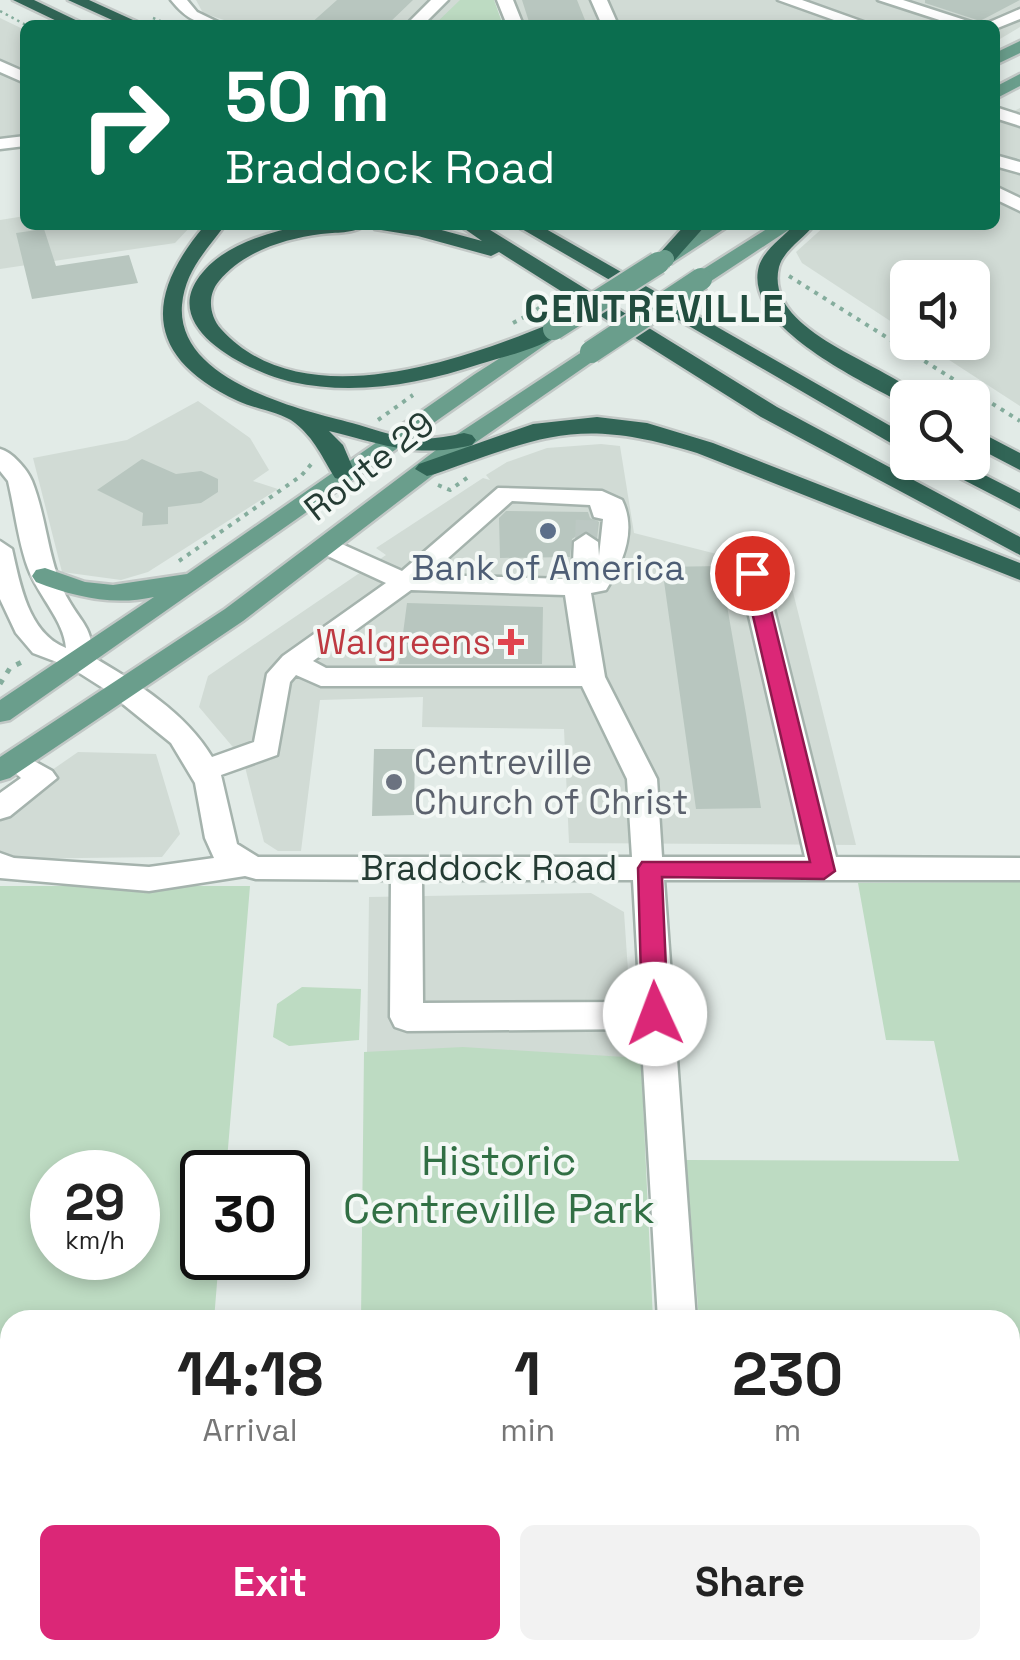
<!DOCTYPE html>
<html lang="en">
<head>
<meta charset="utf-8">
<style>
  :root { --surface:#fff; --page:#f2f2f2; --text:#222; --muted:#767676; --accent:#db2777 }
  body { margin:0; font-family:"Space Grotesk",sans-serif; background:var(--page); color:var(--text); height:100vh; display:flex; flex-direction:column; font-size:38px; white-space:nowrap }
  * { box-sizing:border-box; margin:0 }
  p { font-size:32px; color:var(--muted) }
  .icon { flex:none; width:55px; height:55px; fill:none; stroke:currentColor; stroke-width:2; stroke-linecap:round; stroke-linejoin:round }
  .map { position:relative; flex:1; overflow:hidden }
  .drawer { position:absolute; left:0px; top:1310px; width:1020px; height:350px; display:flex; flex-direction:column; background:var(--surface); border-radius:30px 30px 0 0; box-shadow:0 5px 15px #0003 }
  .drawer>* { flex:none }
  .guide { position:absolute; left:20px; top:20px; width:980px; height:210px; border-radius:15px; box-shadow:0 5px 15px #0003; background:#0b6e4f; color:#fff; overflow:hidden }
  .buttons { position:absolute; left:890px; top:260px; display:grid; gap:20px }
  .buttons a { display:grid; place-items:center; width:100px; height:100px; border-radius:15px; background:var(--surface); box-shadow:0 5px 15px #0003; font-size:50px }
  .speed { position:absolute; left:30px; top:1150px; display:flex; gap:20px; font-size:50px; font-weight:700; text-align:center }
  .speed>* { display:grid; place-content:center; width:130px; height:130px; border-radius:50%; background:var(--surface); box-shadow:0 5px 15px #0003; line-height:1 }
  .speed small { font-size:25px; font-weight:400 }
  .speed .limit { border:5px solid #111; border-radius:15px; background:#fff; color:#111 }
  .pin { position:absolute; display:grid; place-items:center; width:85px; height:85px; color:#fff; margin:-42px; border:5px solid #fff; border-radius:50%; box-shadow:0 2px 10px #0007 }
  .me { position:absolute; width:110px; margin:-55px; rotate:358deg; stroke-linejoin:round; filter:drop-shadow(0 0 8px #0008) }
  .turn { display:flex; align-items:center; gap:35px; height:210px; padding:0 40px; font-size:45px }
  .turn .icon { width:130px; height:130px; stroke-width:2.5 }
  .turn b { display:block; font-size:70px; line-height:85px }
  .eta { display:flex; justify-content:space-evenly; align-items:center; height:170px; text-align:center }
  .eta b { font-size:60px; font-weight:700; line-height:70px }
  .cta { display:flex; gap:20px; margin-top:auto; padding:20px 40px }
  .cta a { flex:1; height:115px; border-radius:15px; background:var(--accent); color:#fff; font-size:40px; font-weight:700; line-height:115px; text-align:center }
  .cta a+a { background:var(--page); color:var(--text) }
  .map>svg:first-child { display:block }
  .built { fill:#d1dbd5 }
  .green { fill:#bddbc2; fill-rule:evenodd }
  .building { fill:#b8c6bf }
  .lines { fill:none; stroke-linecap:round; stroke-linejoin:round }
  .minor-tunnel { stroke:#bcc8c3; stroke-width:22; stroke-dasharray:22 11; stroke-linecap:butt }
  .minor-casing { stroke:#a5b3ad; stroke-width:5 }
  .major-casing { stroke:#c2c8c6; stroke-width:5 }
  .highway-casing { stroke:#c2c8c6; stroke-width:5 }
  .path-far2 { stroke:#85ad9d; stroke-width:2.5; stroke-dasharray:2.5 4; stroke-linecap:butt }
  .path-far1 { stroke:#85ad9d; stroke-width:4; stroke-dasharray:4 6; stroke-linecap:butt }
  .path { stroke:#85ad9d; stroke-width:5; stroke-dasharray:5 8; stroke-linecap:butt }
  .minor { fill:#fff; fill-rule:evenodd }
  .major { fill:#6a9e8c; fill-rule:evenodd }
  .highway { fill:#316556; fill-rule:evenodd }
  .major-bridge-far1-casing { stroke:#c2c8c6; stroke-width:20; stroke-linecap:butt }
  .major-bridge-casing { stroke:#c2c8c6; stroke-width:26; stroke-linecap:butt }
  .path-bridge { stroke:#85ad9d; stroke-width:4; stroke-dasharray:4 6; stroke-linecap:butt }
  .major-bridge-far1 { stroke:#6a9e8c; stroke-width:18 }
  .major-bridge { stroke:#6a9e8c; stroke-width:22 }
  .route { fill:#db2777; stroke:#8e194d; stroke-width:2.5 }
  .service-dot { fill:#5c6f8a; stroke:#f3f8f5; stroke-width:4 }
  .health-dot { fill:#e0444e; stroke:#f3f8f5; stroke-width:4 }
  .worship-dot { fill:#6b7280; stroke:#f3f8f5; stroke-width:4 }
  .labels { text-anchor:middle; stroke-width:8; stroke-linejoin:round; paint-order:stroke }
  .street-label { font-size:35px; fill:#243b33; stroke:#f3f8f5 }
  .service-label { font-size:35px; fill:#4e5e75; stroke:#f3f8f5 }
  .health-label { font-size:35px; fill:#be3a42; stroke:#f3f8f5; text-anchor:end }
  .worship-label { font-size:35px; fill:#5b616d; stroke:#f3f8f5; text-anchor:start }
  .far-district-label { font-size:38px; font-weight:bold; letter-spacing:2.5px; fill:#214c3e; stroke:#f3f8f5 }
  .near-park-label { font-size:42px; fill:#316f44; stroke:#f3f8f5 }
</style>
</head>
<body>
<div class="map">
<svg width="1020" height="1660" viewBox="0 0 1020 1660">
  <rect width="100%" height="100%" fill="#e2ebe7"/>
  <path class="built" d="M196,0h293l7,25h-257l-36,-12z
    M495,0h525v27l-25,15v-17h-491z
    M0,18l25,12v104l-25,3z
    M1020,108v298l-97,-63 49,-1v-64h-64l-1,54 -105,-69 -6,-11 30,-27h169v-105z
    M25,216v9h167l-17,18 -175,26v-49z
    M198,401l52,37 19,32 -16,11 25,8 -130,83 -27,8 -59,-8 -29,-114 94,-18z
    M601,444l19,2 14,87 154,39 68,273 -287,-2 -5,-114 -142,-2 1,-30 -103,3 -19,151h-23l-14,-9 -21,-83 -44,-52 9,-31 178,-121 -10,-7 107,-70 7,2 -4,-5 21,-13 40,-14z
    M78,752l78,2 24,80 -18,23 -162,2v-53z
    M591,893l33,19 10,147 -267,-6 2,-156z"/>
  <path class="green" d="M460,0h34l9,25h-69z
    M1020,882v778h-282l-4,-10h276v-330h-311l-13,-160 273,1 -25,-120 -48,-1 -28,-157z
    M0,886h250l-24,286h-24v86h17l-5,62h-204v330h636l-2,10h-644zM52,1172h86v86h-86z
    M302,987l59,2 -2,51 -70,6 -16,-9 4,-33z
    M463,1047l178,11 12,262h-292l3,-268z"/>
  <path class="building" d="M337,0h76l-26,25h-78z
    M522,0h55l10,25h-57z
    M925,0h95l-40,21 -55,-18z
    M44,229l12,37 73,-11 9,28 -106,16 -16,-66z
    M142,459l34,15 25,-3 17,8v13l-17,11 -33,4v17l-26,2 1,-13 -46,-23z
    M506,511l82,1 2,6 9,4 -2,15 -13,-6 -12,8 -2,18 -70,1 -1,-40z
    M720,566l26,148 15,94 -65,1 -34,-242z
    M407,603l136,4 -1,57h-143z
    M374,749h41l-1,66 -42,1z"/>
  <g class="lines">
    <path class="minor-tunnel" d="M586,542l1,-30"/>
    <g class="minor-casing">
      <path id="minor" d="M171,0h16l10,12 27,13c-25,0 -37,-5 -53,-25z
        M431,0h17l-25,25h-17z
        M497,0h16l10,25h-16z
        M591,0h16l11,25h-16z
        M778,0h24l70,25h-24z
        M878,0h25l77,25h-25z
        M1020,9v10l-25,10v-4h-12z
        M0,61l25,11v11l-25,-11z
        M995,107l25,8v11l-25,-8z
        M25,136v10l-25,3v-10z
        M995,155l25,7v11l-25,-7z
        M995,186l25,12v13l-25,-12z
        M0,449c12,3 27,20 32,32 16,40 15,82 37,120 14,24 22,25 24,56 44,26 92,55 119,100l42,-15 13,-68 16,-18 103,-73 -69,-32 -3,-5 3,-5h18l67,30 96,-83 104,3 20,9c15,30 1,63 -16,90l-15,3 14,84 52,102 5,78h143l-66,-284 13,-8 13,8 71,284 184,1v22h-356l32,440h-38l-17,-291 -234,2 -12,-4 -5,-10 1,-137 -135,-1 -11,-3 -96,15 -149,-13v-25l14,5 135,9 65,-9 -9,-20 -10,-55 -24,-40 -68,-55 -33,-21 -37,-14 -17,-20 -16,-34v-58l12,8c8,35 16,84 54,99 -2,-28 -28,-52 -38,-80 -10,-27 -13,-58 -20,-87l-8,-10zM512,501l78,4 4,12 9,2 -4,37 -1,-14 -12,-8 -12,8 -1,20 -6,17 -138,-4zM411,590l154,5 11,73h-250l-13,-7zM296,675l25,11h261l45,93 5,78h-374l-21,-13 -16,-69 56,-20 13,-73zM422,880h211l7,122 -217,1z
        M16,751l36,20 5,7 -47,38 -10,3v-26l21,-15 -19,-17 4,-7z
        M677,1650h44l1,10h-44z"/>
    </g>
    <g class="major-casing">
      <path id="major" d="M1020,41v12l-25,12v-12z
        M1020,74v12l-25,13v-12z
        M707,225h23l-58,38h-14v-8z
        M773,225h23l-88,58h-14v-8z
        M552,325l11,6 -4,4 -549,385 -10,2v-22l154,-103c-41,9 -79,0 -118,-15l-4,-6 4,-6 9,-2 40,14 28,3 74,-11 288,-200z
        M591,346l11,6 -3,5 -127,88 -229,176 -233,157 -10,3v-24l225,-148 231,-174z"/>
    </g>
    <g class="highway-casing">
      <path id="highway" d="M13,0h21l52,25h-21z
        M68,0h21l55,25h-21z
        M205,225h20c-19,26 -40,46 -43,80 -6,75 115,104 170,118 19,5 39,13 59,15 18,2 35,-1 53,-5l8,2 4,5 -4,5c-57,14 -89,-1 -143,-14l14,14 12,28 -12,7 -8,-2c-13,-21 -20,-39 -40,-55 -14,-11 -40,-14 -57,-22 -92,-43 -95,-103 -33,-176z
        M304,225h61c-11,9 -30,7 -44,9 -37,5 -77,17 -102,47 -12,14 -10,34 2,48 79,88 236,33 326,-4l7,-2 11,6c-19,19 -60,27 -85,35 -60,20 -125,32 -188,18 -39,-9 -129,-50 -95,-102 23,-35 69,-47 107,-55z
        M372,225h51l59,16 -23,-16h23l295,182 243,130v18l-259,-138 -262,-165 -8,4 -73,-20 -43,-7z
        M515,225h24l369,211v17z
        M685,225h21l-34,38h-14v-8z
        M794,225h20c-10,13 -31,26 -35,42 -16,66 109,96 142,131h-13v6l-6,-1c-41,-23 -160,-77 -143,-137 5,-16 24,-29 35,-41z
        M597,417l50,6 66,20 307,120v17l-323,-127c-117,-36 -152,-18 -262,21l-8,2 -12,-7 4,-5 114,-40z
        M972,428l48,25v17l-48,-25z
        M929,462h30l61,31v16z"/>
    </g>
    <path class="path-far2" d="M0,11l26,14
      M153,18l17,7"/>
    <path class="path-far1" d="M789,276l231,145
      M513,323l15,-8
      M378,420l35,-25
      M438,485l12,5 21,-15
      M179,561l122,-85 13,-15"/>
    <path class="path" d="M0,684l10,-16 14,-7"/>
    <use href="#minor" class="minor"/>
    <use href="#major" class="major"/>
    <use href="#highway" class="highway"/>
    <g class="major-bridge-far1-casing">
      <path id="major-bridge-far1" d="M654,266l11,-7"/>
    </g>
    <g class="major-bridge-casing">
      <path id="major-bridge" d="M554,329l104,-66
        M591,352l110,-73"/>
    </g>
    <path class="path-bridge" d="M528,315l14,-9"/>
    <use href="#major-bridge-far1" class="major-bridge-far1"/>
    <use href="#major-bridge" class="major-bridge"/>
  </g>
  <path class="route" d="M752,567l10,6 73,298 -11,8 -162,-2 6,137 -4,8h-18l-4,-8 -4,-146 4,-6h168l-67,-289z"/>
  <circle class="service-dot" cx="548" cy="531" r="10"/>
  <path class="health-dot" d="M506 627h10v10h10v10h-10v10h-10v-10h-10v-10h10z"/>
  <circle class="worship-dot" cx="394" cy="782" r="10"/>
  <g class="labels">
    <g class="street-label">
      <text transform="translate(369 466) rotate(-38)" y="12">Route 29</text>
      <text x="489" y="880">Braddock Road</text>
    </g>
    <g class="service-label">
      <text x="548" y="580">Bank of America</text>
    </g>
    <g class="health-label">
      <text x="491" y="654">Walgreens</text>
    </g>
    <g class="worship-label">
      <text x="414" y="774">Centreville<tspan x="414" dy="40">Church of Christ</tspan></text>
    </g>
    <g class="far-district-label">
      <text x="655" y="322">CENTREVILLE</text>
    </g>
    <g class="near-park-label">
      <text x="499" y="1175">Historic<tspan x="499" dy="48">Centreville Park</tspan></text>
    </g>
  </g>
</svg>
<div class="buttons">
<a><svg class="icon" aria-label="sound" viewBox="0 0 24 24"><path d="M4 9h4l5-4v14l-5-4H4zM17 9q2 3 0 6"/></svg></a>
<a><svg class="icon" aria-label="search" viewBox="0 0 24 24"><circle cx="10" cy="10" r="6"/><path d="M15 15l6 6"/></svg></a>
</div>
<div class="speed"><div>29<small>km/h</small></div><div class="limit">30</div></div>
<div class="pin" style="left:752px;top:573px;background:#d93025"><svg class="icon" aria-label="arrive" viewBox="0 0 24 24"><path d="M6 21V4h12l-3 4 3 4H6"/></svg></div>
<svg class="me" style="left:655px;top:1014px" viewBox="-20 -20 40 40"><circle r="19" fill="#fff"/><path d="M0-13L10 11 0 6-10 11z" fill="#db2777"/></svg>
<div class="guide">
<div class="turn"><svg class="icon" aria-label="right" viewBox="0 0 24 24"><path d="M7 20v-9h11M14 6l5 5-5 5"/></svg><div><b>50 m</b>Braddock Road</div></div>
</div>
<section class="drawer">
<div class="eta">
<div><b>14:18</b><p>Arrival</p></div>
<div><b>1</b><p>min</p></div>
<div><b>230</b><p>m</p></div>
</div>
<div class="cta"><a>Exit</a><a>Share</a></div>
</section>
</div>
</body>
</html>
